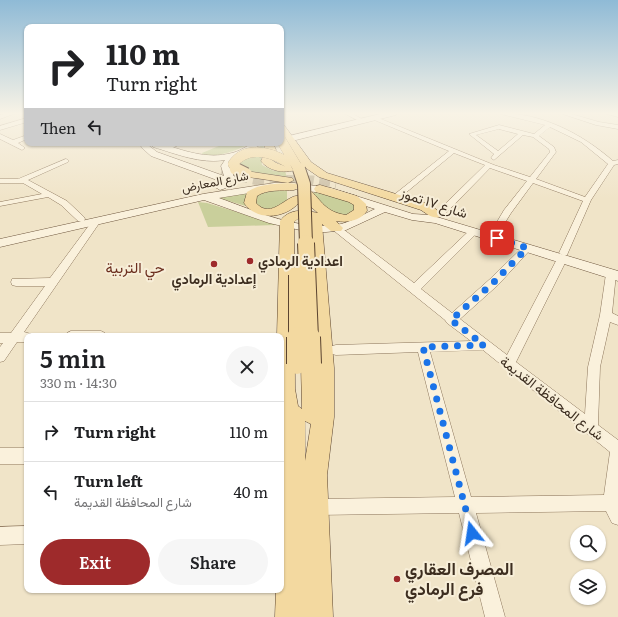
<!DOCTYPE html>
<html lang="en">
<head>
<meta charset="utf-8">
<style>
  :root { --surface:#fff; --page:#f6f6f6; --text:#202124; --muted:#757577; --line:#e0e0e0; --accent:#9e2a2b }
  body { margin:0; font-family:Literata,Vazirmatn,serif; background:var(--page); color:var(--text); height:100vh; display:flex; flex-direction:column; font-size:15px; white-space:nowrap }
  * { box-sizing:border-box; margin:0 }
  p { font-size:13px; color:var(--muted) }
  .icon { flex:none; width:22px; height:22px; fill:none; stroke:currentColor; stroke-width:2; stroke-linecap:round; stroke-linejoin:round }
  .map { position:relative; flex:1; overflow:hidden }
  .side { position:absolute; left:24px; top:333px; width:260px; height:260px; display:flex; flex-direction:column; background:var(--surface); border-radius:8px; box-shadow:0 1px 3px #0004 }
  .side>* { flex:none }
  .hud { position:absolute; left:24px; top:24px; width:260px; height:122px; border-radius:8px; box-shadow:0 1px 3px #0004; background:#fff; color:var(--text); overflow:hidden }
  .fabs { position:absolute; left:570px; top:525px; display:grid; gap:8px }
  .fabs a { display:grid; place-items:center; width:36px; height:36px; border-radius:50%; background:var(--surface); box-shadow:0 1px 3px #0004; font-size:20px }
  .pin { position:absolute; display:grid; place-items:center; width:34px; height:34px; color:#fff; margin:-17px; border-radius:8px; box-shadow:0 2px 6px #0006 }
  .me { position:absolute; width:44px; margin:-22px; rotate:345deg; stroke-linejoin:round; filter:drop-shadow(0 0 3px #0008) }
  .turn { display:flex; align-items:center; gap:14px; height:84px; padding:0 16px; font-size:18px }
  .turn .icon { width:52px; height:52px; stroke-width:2.5 }
  .turn b { display:block; font-size:28px; line-height:34px }
  .then { display:flex; align-items:center; height:38px; padding:0 16px; background:#0003; gap:8px; font-size:15px }
  .round { display:grid; place-items:center; flex:none; width:42px; height:42px; border-radius:21px; background:var(--page) }
  .head { display:flex; align-items:center; justify-content:space-between; height:68px; padding:0 16px }
  h1 { font-size:24px; font-weight:600; line-height:30px }
  .primary-button { display:flex; gap:8px; margin-top:auto; padding:8px 16px }
  .primary-button a { flex:1; height:46px; border-radius:24px; background:var(--accent); color:#fff; font-size:16px; font-weight:600; line-height:46px; text-align:center }
  .primary-button a+a { background:var(--page); color:var(--text) }
  ul { padding:0; list-style:none }
  li { display:flex; align-items:center; gap:12px; height:60px; padding:0 16px; border-top:1px solid var(--line) }
  li div { flex:1 }
  li b { display:block; font-size:15px }
  li em { font-style:normal }
  .map>svg:first-child { display:block }
  .green { fill:#c9cf9b }
  .lines { fill:none; stroke-linecap:round; stroke-linejoin:round }
  .secondary-tunnel { stroke:#ccc0a6; stroke-width:11; stroke-dasharray:11 5.5; stroke-linecap:butt }
  .street-casing { stroke:#8d765c; stroke-width:1 }
  .secondary-casing { stroke:#6f573f; stroke-width:1 }
  .primary-casing { stroke:#5b4430; stroke-width:1 }
  .street { fill:#faf1dc; fill-rule:evenodd }
  .secondary { fill:#faf1dc; fill-rule:evenodd }
  .primary { fill:#f3d9a0; fill-rule:evenodd }
  .primary-bridge-far3-casing { stroke:#5b4430; stroke-width:10; stroke-linecap:butt }
  .primary-bridge-far2-casing { stroke:#5b4430; stroke-width:14; stroke-linecap:butt }
  .primary-bridge-far1-casing { stroke:#5b4430; stroke-width:18; stroke-linecap:butt }
  .primary-bridge-casing { stroke:#5b4430; stroke-width:22; stroke-linecap:butt }
  .primary-bridge-far3 { stroke:#f3d9a0; stroke-width:10 }
  .primary-bridge-far2 { stroke:#f3d9a0; stroke-width:12 }
  .primary-bridge-far1 { stroke:#f3d9a0; stroke-width:16 }
  .primary-bridge { stroke:#f3d9a0; stroke-width:20 }
  .route { stroke:#1a73e8; stroke-width:7; stroke-dasharray:0 12.6 }
  .poi-dot { fill:#9e2a2b; stroke:#f7eed8; stroke-width:1.5 }
  .labels { text-anchor:middle; stroke-width:4; stroke-linejoin:round; paint-order:stroke }
  .far-street-label { font-size:12px; fill:#3d2e20; stroke:#f7eed8 }
  .street-label { font-size:14px; fill:#3d2e20; stroke:#f7eed8 }
  .poi-label { font-size:14px; font-weight:bold; fill:#3d2e20; stroke:#f7eed8; text-anchor:start }
  .neighbourhood-label { font-size:15px; fill:#6b2e1e; stroke:#f7eed8 }
  .near-poi-label { font-size:17px; font-weight:bold; fill:#3d2e20; stroke:#f7eed8; text-anchor:start }
</style>
</head>
<body>
<div class="map">
<svg width="618" height="617" viewBox="0 0 618 617">
  <rect width="100%" height="100%" fill="#f0e4c8"/>
  <path class="green" d="M226,143h26c-18,8 -29,13 -49,13l-1,-3z
    M263,145l3,6 -5,8 1,6 12,6h11l2,6 -41,-4 -9,-12 5,-7z
    M287,189v14c-7,9 -20,7 -30,3l-3,-8 5,-5z
    M253,190c-7,5 -10,8 -7,16l-31,-9z
    M314,190l41,13 3,6 -9,7 -12,-1 -24,-16z
    M198,202l9,1 66,20 2,2 -67,2z"/>
  <g class="lines">
    <path class="secondary-tunnel" d="M221,172l38,8 53,1 24,4"/>
    <g class="street-casing">
      <path id="street" d="M8,113h8l-16,6v-4z
        M344,113h7l11,6 -5,1z
        M497,113c43,-1 84,20 116,48l5,-1v4l-4,1 -23,35 -24,55 -3,1 -5,-3 24,-52 -50,-18 -22,30 -13,21h-6l-1,-2 13,-22 23,-29 -37,-13 -48,49h-6l-1,-2 1,-2 49,-48 -31,-12 -57,47h-3l-4,-2 59,-47 -77,-32v-2h4l118,48 36,12 20,-25 -1,-3 -16,-12 -10,-2 -29,25 -3,-2 3,-4 -25,-20 30,-9 35,9 11,-9zM550,127l31,15 27,22 -23,33 -49,-18 20,-27 -2,-5 -15,-11zM499,129l19,5 -20,17 -22,-16z
        M560,113h8l31,9 19,3v4l-22,-4z
        M606,113h12v4l-11,-3z
        M27,118v4l-27,8v-4z
        M0,134l13,6 14,-5v4l-9,4 7,5 -3,2 -22,-11z
        M174,143h9l-13,6 -5,-1z
        M66,159l2,1v2l-40,18 39,21 17,16 1,2 -1,2h-6l-17,-16 -13,-8 -48,9v-4l42,-8 -19,-11h-23v-4h18z
        M96,219l4,3 -76,110 7,2 1,2h-5v6h-10l-13,19 -4,1v-15l3,-4h-3v-10h11l34,-47h-29l-4,-1 -1,-3 1,-3 38,-1 43,-58z
        M336,225l3,1 75,57 57,-54h6l1,2 -1,2 -56,56 31,24 38,-34 34,-33h6l2,2 -2,2 -32,35 -38,34 47,36 50,-96 2,-2h6l2,2 -51,103 69,52 3,-47 12,-52 6,-41 5,-3 5,3 -4,39 6,3v9l-8,-3 -10,45 -2,58 20,15v85l-6,-2 -6,-12 -130,2 29,104h-20l-26,-104 -144,2 -6,-2 -2,-6 2,-6 6,-2 140,-2 -37,-145 -82,3 -4,-1 -2,-4 2,-4 4,-1 135,-4 -24,-18 -2,-3 -112,-90 -1,-2 1,-2zM483,350l127,102 -6,43 -133,2 -41,-145z
        M71,331h30l4,2 2,3h-42l2,-3z
        M0,448h27v16h-27z
        M27,526v18l-27,1v-18z"/>
    </g>
    <g class="secondary-casing">
      <path id="secondary" d="M384,113h13l-1,2 -108,27 -4,-3 1,-2z
        M153,143h6c24,7 47,17 73,10 13,-3 14,-10 31,-10l-28,17 -4,6 4,12 -9,10 -6,2 -5,-3 4,-4 -2,-3 -66,-24 -10,-9 1,-2h6l9,7 67,24 -3,-10 4,-6c-25,4 -48,-6 -72,-13l-1,-2z
        M274,183h20l37,5 82,26 17,1 188,56v10l-183,-58 -23,-3 -27,-8 -39,18 -20,2h-17l-40,-9 -65,-23 -204,47v-8l203,-45zM274,189h20l35,5 46,15c-11,5 -22,12 -34,15 -41,8 -85,-13 -122,-26z"/>
    </g>
    <g class="primary-casing">
      <path id="primary" d="M281,124l3,1 27,37 16,11 102,31 13,10 -1,3c-9,2 -14,-3 -20,-7l-102,-33 -16,-11c-12,9 -33,7 -42,-5l5,-11 -3,-7h10l3,7 -4,10c8,7 19,7 26,-1l-17,-25z
        M246,171l46,7 2,2 -6,3 10,1 2,2 -2,2 -4,2c-12,1 -27,-1 -37,6l-1,7c16,18 31,-10 44,-7l2,3c-13,19 -44,24 -58,4l3,-11c12,-8 26,-8 41,-9l-46,-7 -2,-2z
        M320,185l37,11 9,8 1,7c-7,10 -20,12 -31,10l7,7 -2,3h-10l-9,-7 12,144v49l-7,58 6,142h-58l1,-27h5v-122l2,-42 -2,-4v-86h-4l3,-115c10,-13 24,-11 38,-8l-8,-7 -12,-16 2,-3c3,0 6,-1 9,2 13,12 16,23 37,26l8,-5v-5l-5,-3 -33,-10 -2,-3 2,-3zM299,218l10,1 5,138 -3,-1 -7,2 -3,6 1,45 -4,-3 -3,-17 -1,-167zM305,421l6,3 -6,37z"/>
    </g>
    <use href="#street" class="street"/>
    <use href="#secondary" class="secondary"/>
    <use href="#primary" class="primary"/>
    <g class="primary-bridge-far3-casing">
      <path id="primary-bridge-far3" d="M281,140l18,30
        M237,170l-4,-6c13,-18 37,-13 54,-2"/>
    </g>
    <g class="primary-bridge-far2-casing">
      <path id="primary-bridge-far2" d="M236,169l10,5
        M299,169l5,15 2,60"/>
    </g>
    <g class="primary-bridge-far1-casing">
      <path id="primary-bridge-far1" d="M306,243l4,95
        M297,275v63"/>
    </g>
    <g class="primary-bridge-casing">
      <path id="primary-bridge" d="M297,337v27
        M310,337l1,27"/>
    </g>
    <use href="#primary-bridge-far3" class="primary-bridge-far3"/>
    <use href="#primary-bridge-far2" class="primary-bridge-far2"/>
    <use href="#primary-bridge-far1" class="primary-bridge-far1"/>
    <use href="#primary-bridge" class="primary-bridge"/>
  </g>
  <linearGradient id="sky" x2="0" y2="1"><stop stop-color="#8fbad6"/><stop offset="0.57" stop-color="#f8f3e6"/><stop offset="1" stop-color="#f8f3e6" stop-opacity="0"/></linearGradient>
  <rect width="618" height="199" fill="url(#sky)"/>
  <g class="lines">
    <path class="route" d="M472,533l-49,-186 61,-2 -33,-25 43,-38 33,-34 -30,-10"/>
  </g>
  <g class="poi-dot">
    <circle cx="250" cy="261" r="4"/>
    <circle cx="214" cy="264" r="4"/>
    <circle cx="397" cy="579" r="4"/>
  </g>
  <g class="labels">
    <g class="far-street-label">
      <text transform="translate(215 182) rotate(-11)" y="4">شارع المعارض</text>
    </g>
    <g class="street-label">
      <text transform="translate(434 203) rotate(18)" y="5">شارع ١٧ تموز</text>
      <text transform="translate(552 398) rotate(38)" y="5">شارع المحافظة القديمة</text>
    </g>
    <g class="poi-label">
      <text x="258" y="266">اعدادية الرمادي</text>
      <text x="214" y="284" text-anchor="middle">إعدادية الرمادي</text>
    </g>
    <g class="neighbourhood-label">
      <text x="135" y="273">حي التربية</text>
    </g>
    <g class="near-poi-label">
      <text x="405" y="575">المصرف العقاري<tspan x="405" dy="20">فرع الرمادي</tspan></text>
    </g>
  </g>
</svg>
<div class="fabs">
<a><svg class="icon" aria-label="search" viewBox="0 0 24 24"><circle cx="10" cy="10" r="6"/><path d="M15 15l6 6"/></svg></a>
<a><svg class="icon" aria-label="layers" viewBox="0 0 24 24"><path d="M12 4l9 5-9 5-9-5zM3 14l9 5 9-5"/></svg></a>
</div>
<div class="pin" style="left:497px;top:238px;background:#d93025"><svg class="icon" aria-label="arrive" viewBox="0 0 24 24"><path d="M6 21V4h12l-3 4 3 4H6"/></svg></div>
<svg class="me" style="left:472px;top:533px" viewBox="-20 -20 40 40"><path d="M0-17L14 15 0 8-14 15z" fill="#1a73e8" stroke="#fff" stroke-width="4"/></svg>
<div class="hud">
<div class="turn"><svg class="icon" aria-label="right" viewBox="0 0 24 24"><path d="M7 20v-9h11M14 6l5 5-5 5"/></svg><div><b>110 m</b>Turn right</div></div>
<div class="then">Then<svg class="icon" aria-label="left" viewBox="0 0 24 24"><path d="M17 20v-9H6M10 6l-5 5 5 5"/></svg></div>
</div>
<section class="side">
<div class="head"><div><h1>5 min</h1><p>330 m · 14:30</p></div><a class="round"><svg class="icon" aria-label="close" viewBox="0 0 24 24"><path d="M6 6l12 12M18 6L6 18"/></svg></a></div>
<ul>
<li><svg class="icon" aria-label="right" viewBox="0 0 24 24"><path d="M7 20v-9h11M14 6l5 5-5 5"/></svg><div><b>Turn right</b></div><em>110 m</em></li>
<li><svg class="icon" aria-label="left" viewBox="0 0 24 24"><path d="M17 20v-9H6M10 6l-5 5 5 5"/></svg><div><b>Turn left</b><p>شارع المحافظة القديمة</p></div><em>40 m</em></li>
</ul>
<div class="primary-button"><a>Exit</a><a>Share</a></div>
</section>
</div>
</body>
</html>
